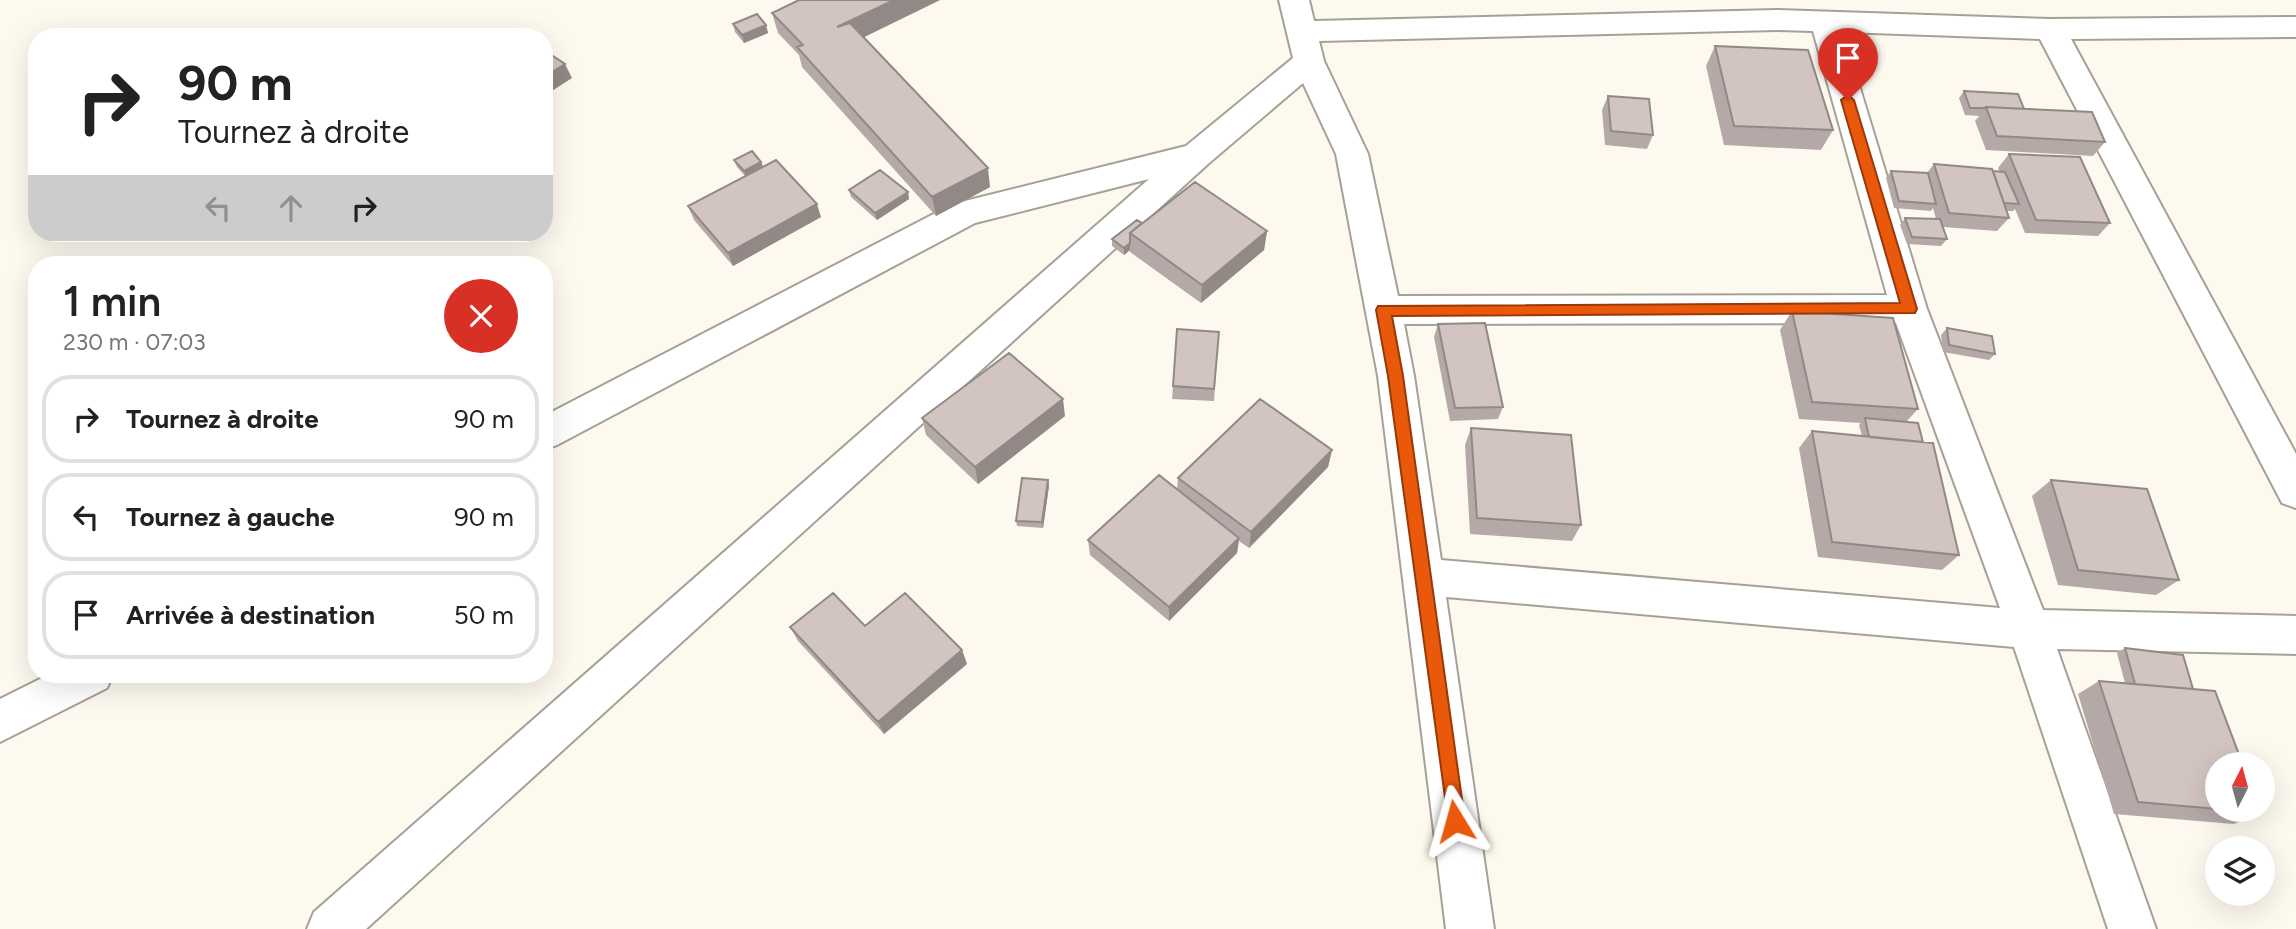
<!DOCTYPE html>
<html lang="fr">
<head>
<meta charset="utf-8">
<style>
  :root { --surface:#fff; --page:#f2f2f2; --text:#222; --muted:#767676; --line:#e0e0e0 }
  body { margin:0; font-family:Figtree,sans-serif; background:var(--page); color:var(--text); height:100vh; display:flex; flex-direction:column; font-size:26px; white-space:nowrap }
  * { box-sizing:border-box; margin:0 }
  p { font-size:23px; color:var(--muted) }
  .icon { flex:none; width:38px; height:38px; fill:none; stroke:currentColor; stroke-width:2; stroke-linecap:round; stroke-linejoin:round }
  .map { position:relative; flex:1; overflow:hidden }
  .details { position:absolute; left:28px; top:256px; width:525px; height:427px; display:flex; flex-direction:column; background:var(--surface); border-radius:28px; box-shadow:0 7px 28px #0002 }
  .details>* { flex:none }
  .top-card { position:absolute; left:28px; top:28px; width:525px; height:214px; border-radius:28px; box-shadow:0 7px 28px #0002; background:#fff; color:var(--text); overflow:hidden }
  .needle { width:46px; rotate:6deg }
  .buttons { position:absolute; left:2205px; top:752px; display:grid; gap:14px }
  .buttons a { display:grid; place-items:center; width:70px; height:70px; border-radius:50%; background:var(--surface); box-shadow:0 7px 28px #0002; font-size:35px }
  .pin { position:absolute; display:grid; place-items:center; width:60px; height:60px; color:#fff; margin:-72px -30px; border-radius:50% 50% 50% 0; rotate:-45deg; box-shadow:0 0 7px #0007 }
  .pin .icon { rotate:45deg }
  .me { position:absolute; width:77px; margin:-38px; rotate:352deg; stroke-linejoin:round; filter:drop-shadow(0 0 5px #0008) }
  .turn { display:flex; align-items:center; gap:24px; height:147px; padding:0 35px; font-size:32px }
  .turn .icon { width:91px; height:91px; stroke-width:2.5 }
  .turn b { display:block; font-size:49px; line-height:60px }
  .lanes { display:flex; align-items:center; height:66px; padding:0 35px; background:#0003; justify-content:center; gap:35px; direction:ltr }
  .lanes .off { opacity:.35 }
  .round { display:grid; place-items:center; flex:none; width:74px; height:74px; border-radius:37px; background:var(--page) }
  .headline { display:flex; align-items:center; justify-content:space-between; height:119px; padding:0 35px }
  h1 { font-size:42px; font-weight:600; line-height:52px }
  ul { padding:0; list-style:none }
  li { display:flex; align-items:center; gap:21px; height:88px; margin:0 14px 10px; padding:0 21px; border:4px solid var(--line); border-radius:28px }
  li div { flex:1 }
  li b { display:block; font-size:26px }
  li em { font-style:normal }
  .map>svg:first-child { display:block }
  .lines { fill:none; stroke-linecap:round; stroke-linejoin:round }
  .minor-casing { stroke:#a5a197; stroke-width:4 }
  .minor { fill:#fff; fill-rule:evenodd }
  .wall { fill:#b4a9a6 }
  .shaded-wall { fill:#928987 }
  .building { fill:#d1c4c1; stroke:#928987; stroke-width:2 }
  .route { fill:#ea580c; stroke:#983908; stroke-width:2 }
</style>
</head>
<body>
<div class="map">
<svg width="2296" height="929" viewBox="0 0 2296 929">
  <rect width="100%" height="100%" fill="#fdf9ee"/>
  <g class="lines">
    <g class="minor-casing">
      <path id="minor" d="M1279,0h30l5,21 463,-11 273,9 246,-2v20l-225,2 225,415v54l-14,-5 -242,-464 -197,-7 84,277 116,301 253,6v38l-239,-5 99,280h-48l-94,-282 -568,-50 48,332h-48l-68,-553 -42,-222 -33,-71 -94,80 -843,766h-59l7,-17 835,-733 -174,44 -418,222 -13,5v-34l409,-212 233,-58 107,-88zM1777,30l36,1 74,264 -489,1 -30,-142 -44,-93 -5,-20zM1896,323l104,285 -559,-48 -27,-184 -10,-52z
        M50,674h63l-6,14 -107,54v-43z"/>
    </g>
    <use href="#minor" class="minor"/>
  </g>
  <path class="wall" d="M940,0l-77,37 127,150 -54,29 -134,-149 -3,-12 -21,-22 -6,-20z
    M733,24l33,1 2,8 -24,10 -9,-11z
    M1715,46l118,84 -12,20 -97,-5 -18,-79z
    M1964,91l60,18 81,33 -12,14 -107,-6 -11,-29 4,-5 -14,-1 -6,-17z
    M1608,96l45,39 -6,14 -42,-4 -3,-35z
    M2009,154l101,69 -12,13 -73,-3 -10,-24 -2,2h-7l3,7 -12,13 -54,-4 4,12 -6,7 -34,-2 -7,-19 5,-7 31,1 -3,-11 -2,3 -37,-3 -8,-30 5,-7 36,2 7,-9 66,8 -2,-4z
    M734,160l27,2 2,5 58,50 -88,49 -39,-46 -6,-14 57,-30 -8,-9z
    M849,190l59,2 1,7 -32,21 -26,-23z
    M1142,223l125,8 -3,19 -63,53 -71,-51v-2l-6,5 -12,-9v-7z
    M1792,311l126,98 -12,13 17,20 36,113 -17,15 -124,-13 -19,-109 13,-17 50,5 -3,-11 2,-2 -62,-4 -19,-89z
    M1438,324l65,83 -5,12 -48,2 -16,-84z
    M1947,328l48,26 -6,6 -46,-8 -2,-17z
    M1219,332l-5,69 -42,-2 1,-13z
    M1065,416l-87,68 -52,-49 -4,-17z
    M1471,428l110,97 -9,16 -102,-7 -5,-89z
    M1332,450l-4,17 -79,81 -10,-7 -2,12 -68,68 -79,-66 -2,-15 89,-50 1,-12z
    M1048,480l1,6 -6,42 -26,-2 -1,-5z
    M2051,480l128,100 -23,15 -98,-10 -26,-89z
    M865,626l97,24 5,14 -83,70 -86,-93 -8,-14z
    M2125,648l92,117v45h42l1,3 -26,11 -120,-10 -36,-120 21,-13 26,2 -8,-30z"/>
  <path class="shaded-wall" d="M894,0h46l-98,48 -5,-21z
    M766,25l2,8 -24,10 -2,-8z
    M565,64l7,14 -28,18v-19z
    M761,162l3,7 -18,9 -2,-7z
    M988,168l2,19 -54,29 -4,-19z
    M908,192l1,7 -32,21 -2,-7z
    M817,204l4,13 -88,49 -5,-13z
    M1267,231l-3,19 -63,53 1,-18z
    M1130,243v7l-6,5v-7z
    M1063,399l2,17 -87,68 -3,-17z
    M1332,450l-4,17 -79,81 2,-16z
    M1048,480l1,6 -6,42 -1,-6z
    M1239,538l-2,15 -68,68v-14z
    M962,650l5,14 -83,70 -6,-12z"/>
  <path class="building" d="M799,0h95l-57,27 13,-4 138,145 -56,29 -135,-150 6,-2 -31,-32z
    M757,14l9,11 -24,10 -9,-11z
    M1715,46l93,4 25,80 -99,-4z
    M544,50l21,14 -21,13z
    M1964,91l54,3 6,15 -38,-2 -1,1h-15z
    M1608,96l41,3 4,36 -42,-4z
    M1986,107l106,5 13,30 -108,-6z
    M752,151l9,11 -17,9 -10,-11z
    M2009,154l71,3 30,66 -74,-3z
    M776,160l41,44 -89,49 -40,-47z
    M1934,164l58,5 17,49 -60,-5z
    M880,170l28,22 -33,21 -26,-23z
    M1891,171l37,2 8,31 -37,-3z
    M1993,171l12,1 14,32 -15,-1z
    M1195,182l72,49 -65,54 -72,-52z
    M1905,218l35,1 7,20 -35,-2z
    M1137,220l5,3 -12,10v10l-6,5 -12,-9z
    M1792,311l101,7 25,91 -106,-7z
    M1485,323l18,84 -48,1 -17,-84z
    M1947,328l45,8 3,18 -46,-9z
    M1177,329l42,3 -5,57 -41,-3z
    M1009,353l54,46 -88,68 -53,-49z
    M1260,399l72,51 -81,82 -73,-54z
    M1865,418l53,5 5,19 -54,-5z
    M1471,428l100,7 10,90 -104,-7z
    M1812,431l121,12 26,112 -127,-13z
    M1159,475l80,63 -70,69 -81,-67z
    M1022,478l26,2 -6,42 -26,-1z
    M2051,480l96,9 32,91 -101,-10z
    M833,593l32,33 40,-33 57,57 -84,72 -88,-95z
    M2125,648l58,7 10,34 -58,-5z
    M2099,681l116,10 28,74h-26v44l-79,-7z
    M2229,810h30l1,3z"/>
  <path class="route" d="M1848,95l6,5 63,209 -2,4 -523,3 11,60 62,445 -3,6 -7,3 -6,-3 -61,-451 -12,-66 2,-4 522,-3 -59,-203z"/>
</svg>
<div class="buttons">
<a><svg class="needle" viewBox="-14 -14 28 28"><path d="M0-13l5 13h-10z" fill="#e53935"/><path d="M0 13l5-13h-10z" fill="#767676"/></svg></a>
<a><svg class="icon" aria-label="layers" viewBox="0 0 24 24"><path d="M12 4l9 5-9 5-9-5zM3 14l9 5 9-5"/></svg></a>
</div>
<div class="pin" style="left:1848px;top:100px;background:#d93025"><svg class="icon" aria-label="arrive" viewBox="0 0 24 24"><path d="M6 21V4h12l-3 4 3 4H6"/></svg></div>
<svg class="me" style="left:1455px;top:821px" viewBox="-20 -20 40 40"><path d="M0-17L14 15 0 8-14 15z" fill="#ea580c" stroke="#fff" stroke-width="4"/></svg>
<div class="top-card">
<div class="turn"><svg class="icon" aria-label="right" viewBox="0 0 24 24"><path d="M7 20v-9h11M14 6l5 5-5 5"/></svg><div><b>90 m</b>Tournez à droite</div></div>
<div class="lanes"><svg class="icon off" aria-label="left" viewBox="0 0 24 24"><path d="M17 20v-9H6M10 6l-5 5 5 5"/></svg><svg class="icon off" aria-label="ahead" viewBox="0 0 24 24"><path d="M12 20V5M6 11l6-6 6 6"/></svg><svg class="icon" aria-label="right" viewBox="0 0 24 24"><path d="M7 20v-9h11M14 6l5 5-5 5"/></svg></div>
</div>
<section class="details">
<div class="headline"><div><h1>1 min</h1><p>230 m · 07:03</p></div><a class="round" style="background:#d93025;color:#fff"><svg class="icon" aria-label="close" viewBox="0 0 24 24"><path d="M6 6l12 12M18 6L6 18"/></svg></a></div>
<ul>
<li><svg class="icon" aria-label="right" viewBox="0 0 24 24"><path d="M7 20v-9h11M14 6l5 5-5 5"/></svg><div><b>Tournez à droite</b></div><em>90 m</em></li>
<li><svg class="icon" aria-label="left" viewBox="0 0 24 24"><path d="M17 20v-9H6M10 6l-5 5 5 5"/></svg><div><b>Tournez à gauche</b></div><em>90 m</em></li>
<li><svg class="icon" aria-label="arrive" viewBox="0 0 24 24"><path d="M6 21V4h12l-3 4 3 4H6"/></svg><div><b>Arrivée à destination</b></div><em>50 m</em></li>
</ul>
</section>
</div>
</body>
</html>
